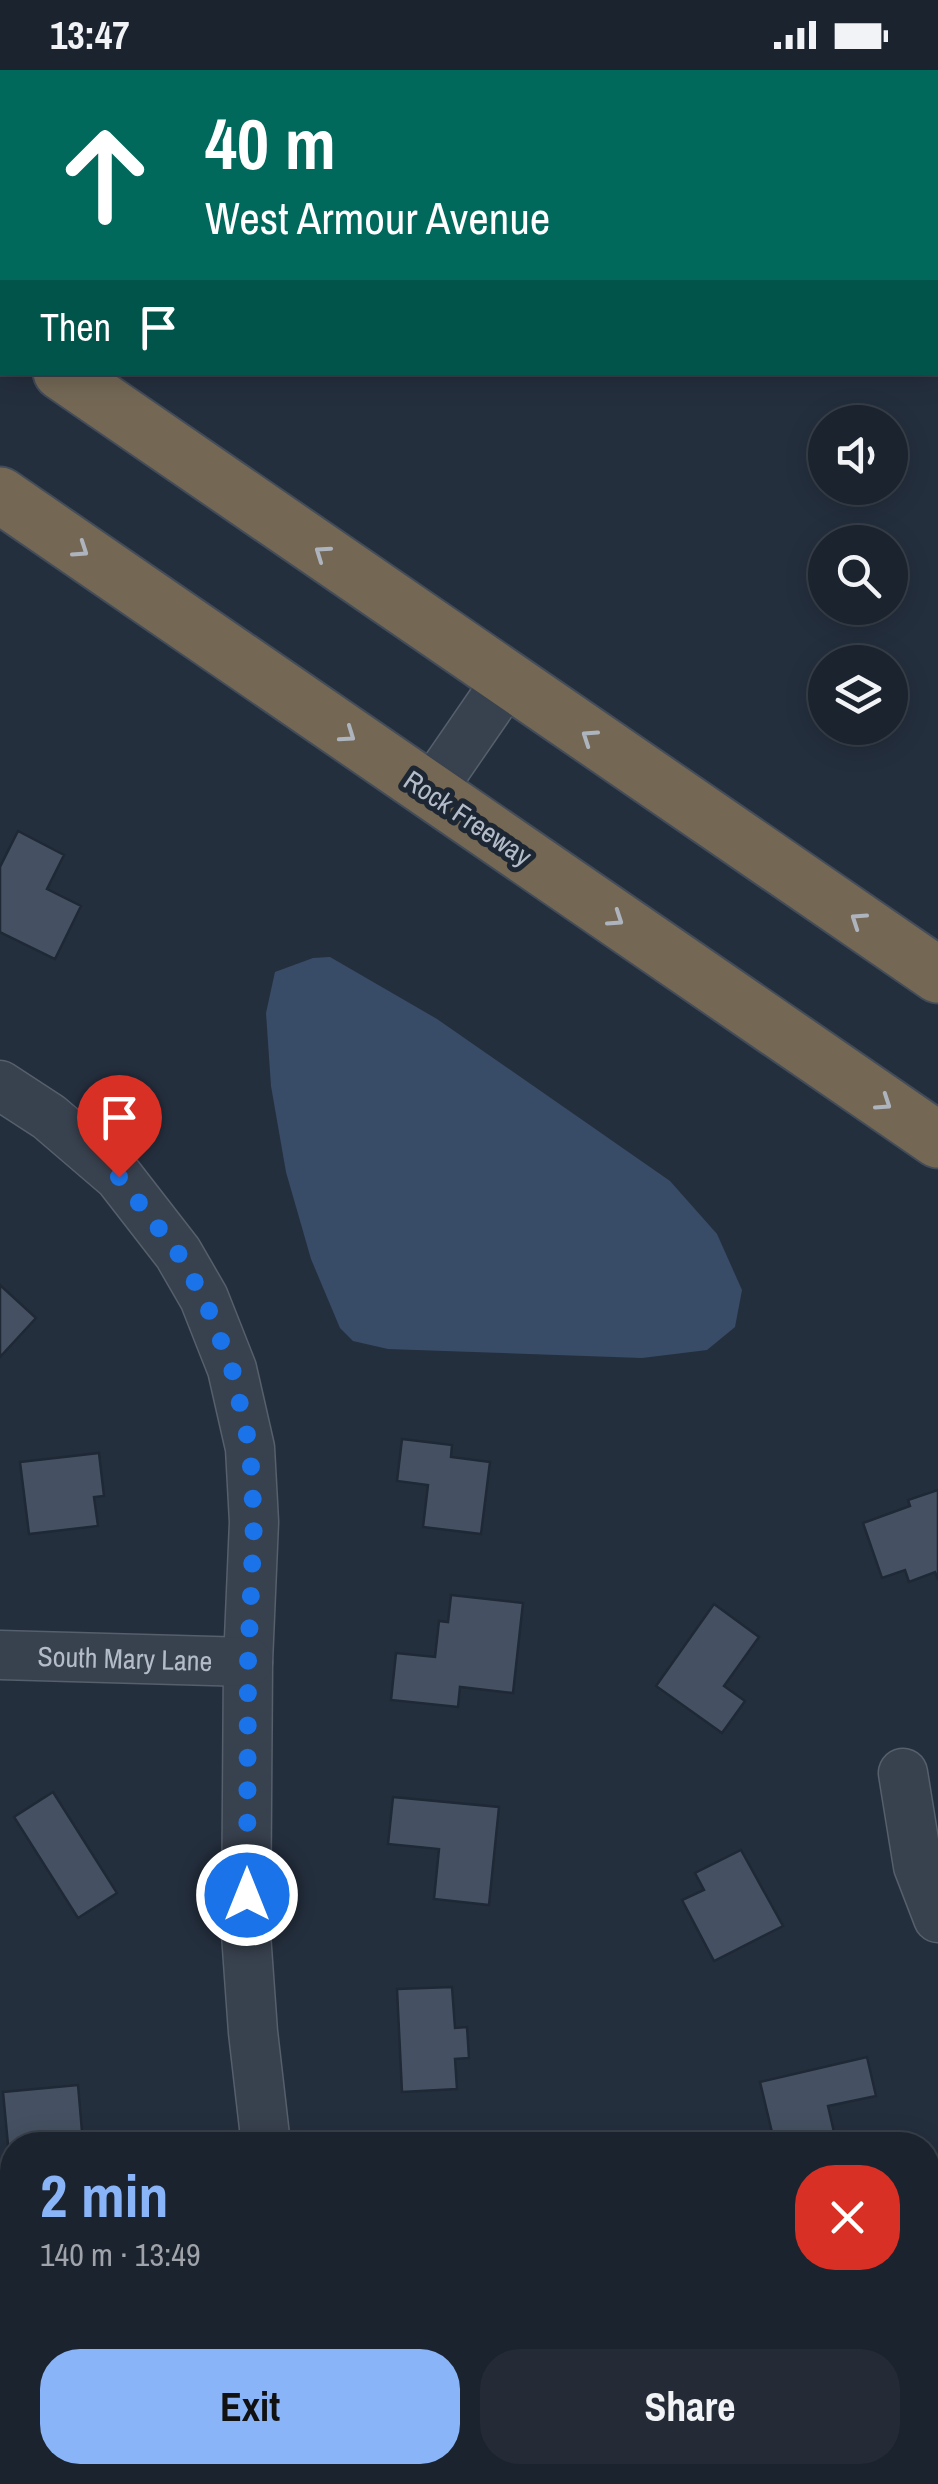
<!DOCTYPE html>
<html lang="en">
<head>
<meta charset="utf-8">
<style>
  :root { --surface:#1b232e; --page:#242b36; --text:#f1f3f6; --muted:#a0a4aa; --line:#39404a; --accent:#8ab4f8 }
  body { margin:0; font-family:"Archivo Narrow",sans-serif; background:var(--page); color:var(--text); height:100vh; display:flex; flex-direction:column; font-size:38px; white-space:nowrap }
  * { box-sizing:border-box; margin:0 }
  p { font-size:32px; color:var(--muted) }
  .icon { flex:none; width:55px; height:55px; fill:none; stroke:currentColor; stroke-width:2; stroke-linecap:round; stroke-linejoin:round }
  .map { position:relative; flex:1; overflow:hidden }
  .side { position:absolute; left:0px; top:2062px; width:940px; height:352px; display:flex; flex-direction:column; background:var(--surface); border-radius:40px 40px 0 0; box-shadow:0 5px 25px #0003,0 0 0 2px var(--line) }
  .side>* { flex:none }
  .guide { position:absolute; left:0px; top:0px; width:940px; height:305px; box-shadow:0 5px 25px #0003,0 0 0 2px var(--line); background:#00695c; color:#fff; overflow:hidden }
  .tools { position:absolute; left:808px; top:335px; display:grid; gap:20px }
  .tools a { display:grid; place-items:center; width:100px; height:100px; border-radius:50%; background:var(--surface); box-shadow:0 5px 25px #0003,0 0 0 2px var(--line); font-size:50px }
  .pin { position:absolute; display:grid; place-items:center; width:85px; height:85px; color:#fff; margin:-102px -42px; border-radius:50% 50% 50% 0; rotate:-45deg; box-shadow:0 0 10px #0007 }
  .pin .icon { rotate:45deg }
  .me { position:absolute; width:110px; margin:-55px; rotate:0deg; stroke-linejoin:round; filter:drop-shadow(0 0 8px #0008) }
  .turn { display:flex; align-items:center; gap:35px; height:210px; padding:0 40px; font-size:45px }
  .turn .icon { width:130px; height:130px; stroke-width:2.5 }
  .turn b { display:block; font-size:70px; line-height:85px }
  .then { display:flex; align-items:center; height:95px; padding:0 40px; background:#0003; gap:20px; font-size:38px }
  .round { display:grid; place-items:center; flex:none; width:105px; height:105px; border-radius:40px; background:var(--page) }
  .headline { display:flex; align-items:center; justify-content:space-between; height:170px; padding:0 40px }
  h1 { font-size:60px; font-weight:800; line-height:75px; color:var(--accent) }
  .action { display:flex; gap:20px; margin-top:auto; padding:20px 40px }
  .action a { flex:1; height:115px; border-radius:40px; background:var(--accent); color:#111; font-size:40px; font-weight:800; line-height:115px; text-align:center }
  .action a+a { background:var(--page); color:var(--text) }
  .status { display:flex; justify-content:space-between; align-items:center; height:70px; padding:0 50px; background:var(--surface); direction:ltr }
  .status svg { height:28px; fill:currentColor }
  .map>svg:first-child { display:block }
  .water { fill:#394c67 }
  .building { fill:#455162; stroke:#1f2835; stroke-width:2.5 }
  .lines { fill:none; stroke-linecap:round; stroke-linejoin:round }
  .minor-casing { stroke:#565f6c; stroke-width:51 }
  .major-casing { stroke:#414a57; stroke-width:59 }
  .highway-casing { stroke:#434c59; stroke-width:59 }
  .minor { stroke:#38414e; stroke-width:48 }
  .major { stroke:#56606e; stroke-width:55 }
  .highway { stroke:#746855; stroke-width:55 }
  .oneway { stroke:#aeb4bd }
  .route { stroke:#1a73e8; stroke-width:18; stroke-dasharray:0 32.4 }
  .labels { text-anchor:middle; stroke-width:10; stroke-linejoin:round; paint-order:stroke }
  .street-label { font-size:28px; fill:#b4bcc9; stroke:#1d2633 }
</style>
</head>
<body>
<div class="status"><b>13:47</b><svg viewBox="0 0 49 12"><path d="M0 12V9h3v3zM5 12V6h3v6zM10 12V3h3v9zM15 12V0h3v12zM26 1h20v11H26zM47 4h2v5h-2z"/></svg></div>
<div class="map">
<svg width="938" height="2414" viewBox="0 0 938 2414">
  <rect width="100%" height="100%" fill="#242f3e"/>
  <path class="water" d="M330,887l107,62 233,162 47,53 25,56 -7,37 -28,23 -65,8 -254,-9 -35,-8 -13,-13 -29,-69 -25,-87 -15,-86 -5,-73 9,-41 38,-14z"/>
  <path class="building" d="M18,761l46,24 -17,34 34,17 -26,53 -55,-27v-65z
    M0,1215l36,33 -36,39z
    M402,1369l50,6 -1,12 39,5 -9,72 -58,-7 5,-42 -31,-4z
    M99,1383l5,43 -10,1 4,29 -69,8 -9,-72z
    M938,1420v90l-3,-8 -26,10 -4,-12 -23,8 -19,-55 47,-17 -2,-6z
    M451,1525l72,8 -10,90 -53,-6 -2,20 -67,-7 5,-47 39,4 4,-36 9,1z
    M714,1534l45,33 -35,49 21,15 -23,32 -66,-47z
    M53,1722l64,101 -39,25 -64,-101z
    M393,1727l106,10 -10,98 -55,-6 5,-50 -51,-5z
    M741,1780l42,76 -69,35 -32,-61 22,-10 -9,-17z
    M452,1917l3,41 12,-1 2,31 -14,1 2,30 -55,3 -5,-103z
    M867,1987l9,39 -48,10 9,39h-62l-15,-63z
    M78,2015l5,58 28,-2v4h-99v10h-3l-6,-63z
    M120,2402h73l11,12h-96z"/>
  <g class="lines">
    <g class="minor-casing">
      <g id="minor">
        <path d="M430,722l77,-112"/>
        <path d="M0,1015l49,32 70,60 59,76 26,45 28,71 18,79 4,74 -6,140 -2,272 7,98 13,113"/>
        <path id="s1" d="M0,1585l248,7"/>
        <path d="M903,1703l15,93 20,52"/>
        <path d="M928,2259l10,-45"/>
        <path d="M339,2402l3,12"/>
        <path d="M905,2414l1,-12"/>
      </g>
    </g>
    <g class="major-casing">
      <path id="major" d="M682,0l39,2"/>
    </g>
    <g class="highway-casing">
      <path id="highway" d="M0,260l2,2
        M61,302l877,603
        M0,425l938,645"/>
    </g>
    <use href="#minor" class="minor"/>
    <use href="#major" class="major"/>
    <use href="#highway" class="highway"/>
  </g>
  <defs><path id="oneway-chevron" d="M-2-3.5L2.5 0L-2 3.5" fill="none" stroke-width="1.6" stroke-linecap="round" stroke-linejoin="round" transform="scale(2.5)"/></defs>
  <g class="oneway">
    <use href="#oneway-chevron" transform="translate(81 480) rotate(34)"/>
    <use href="#oneway-chevron" transform="translate(322 483) rotate(-145)"/>
    <use href="#oneway-chevron" transform="translate(348 665) rotate(35)"/>
    <use href="#oneway-chevron" transform="translate(589 667) rotate(-146)"/>
    <use href="#oneway-chevron" transform="translate(616 849) rotate(34)"/>
    <use href="#oneway-chevron" transform="translate(858 850) rotate(-146)"/>
    <use href="#oneway-chevron" transform="translate(884 1033) rotate(34)"/>
  </g>
  <g class="lines">
    <path class="route" d="M119,1107l59,76 26,45 28,71 18,79 4,74 -6,140 -1,233"/>
  </g>
  <g class="labels">
    <g class="street-label">
      <text transform="translate(468 748) rotate(34)" y="10">Rock Freeway</text>
      <text dy="10" stroke="none"><textPath href="#s1" startOffset="125">South Mary Lane</textPath></text>
    </g>
  </g>
</svg>
<div class="tools">
<a><svg class="icon" aria-label="sound" viewBox="0 0 24 24"><path d="M4 9h4l5-4v14l-5-4H4zM17 9q2 3 0 6"/></svg></a>
<a><svg class="icon" aria-label="search" viewBox="0 0 24 24"><circle cx="10" cy="10" r="6"/><path d="M15 15l6 6"/></svg></a>
<a><svg class="icon" aria-label="layers" viewBox="0 0 24 24"><path d="M12 4l9 5-9 5-9-5zM3 14l9 5 9-5"/></svg></a>
</div>
<div class="pin" style="left:119px;top:1107px;background:#d93025"><svg class="icon" aria-label="arrive" viewBox="0 0 24 24"><path d="M6 21V4h12l-3 4 3 4H6"/></svg></div>
<svg class="me" style="left:247px;top:1825px" viewBox="-20 -20 40 40"><circle r="17" fill="#1a73e8" stroke="#fff" stroke-width="3"/><path d="M0-11L8 9 0 5-8 9z" fill="#fff"/></svg>
<div class="guide">
<div class="turn"><svg class="icon" aria-label="ahead" viewBox="0 0 24 24"><path d="M12 20V5M6 11l6-6 6 6"/></svg><div><b>40 m</b>West Armour Avenue</div></div>
<div class="then">Then<svg class="icon" aria-label="arrive" viewBox="0 0 24 24"><path d="M6 21V4h12l-3 4 3 4H6"/></svg></div>
</div>
<section class="side">
<div class="headline"><div><h1>2 min</h1><p>140 m · 13:49</p></div><a class="round" style="background:#d93025;color:#fff"><svg class="icon" aria-label="close" viewBox="0 0 24 24"><path d="M6 6l12 12M18 6L6 18"/></svg></a></div>
<div class="action"><a>Exit</a><a>Share</a></div>
</section>
</div>
</body>
</html>
